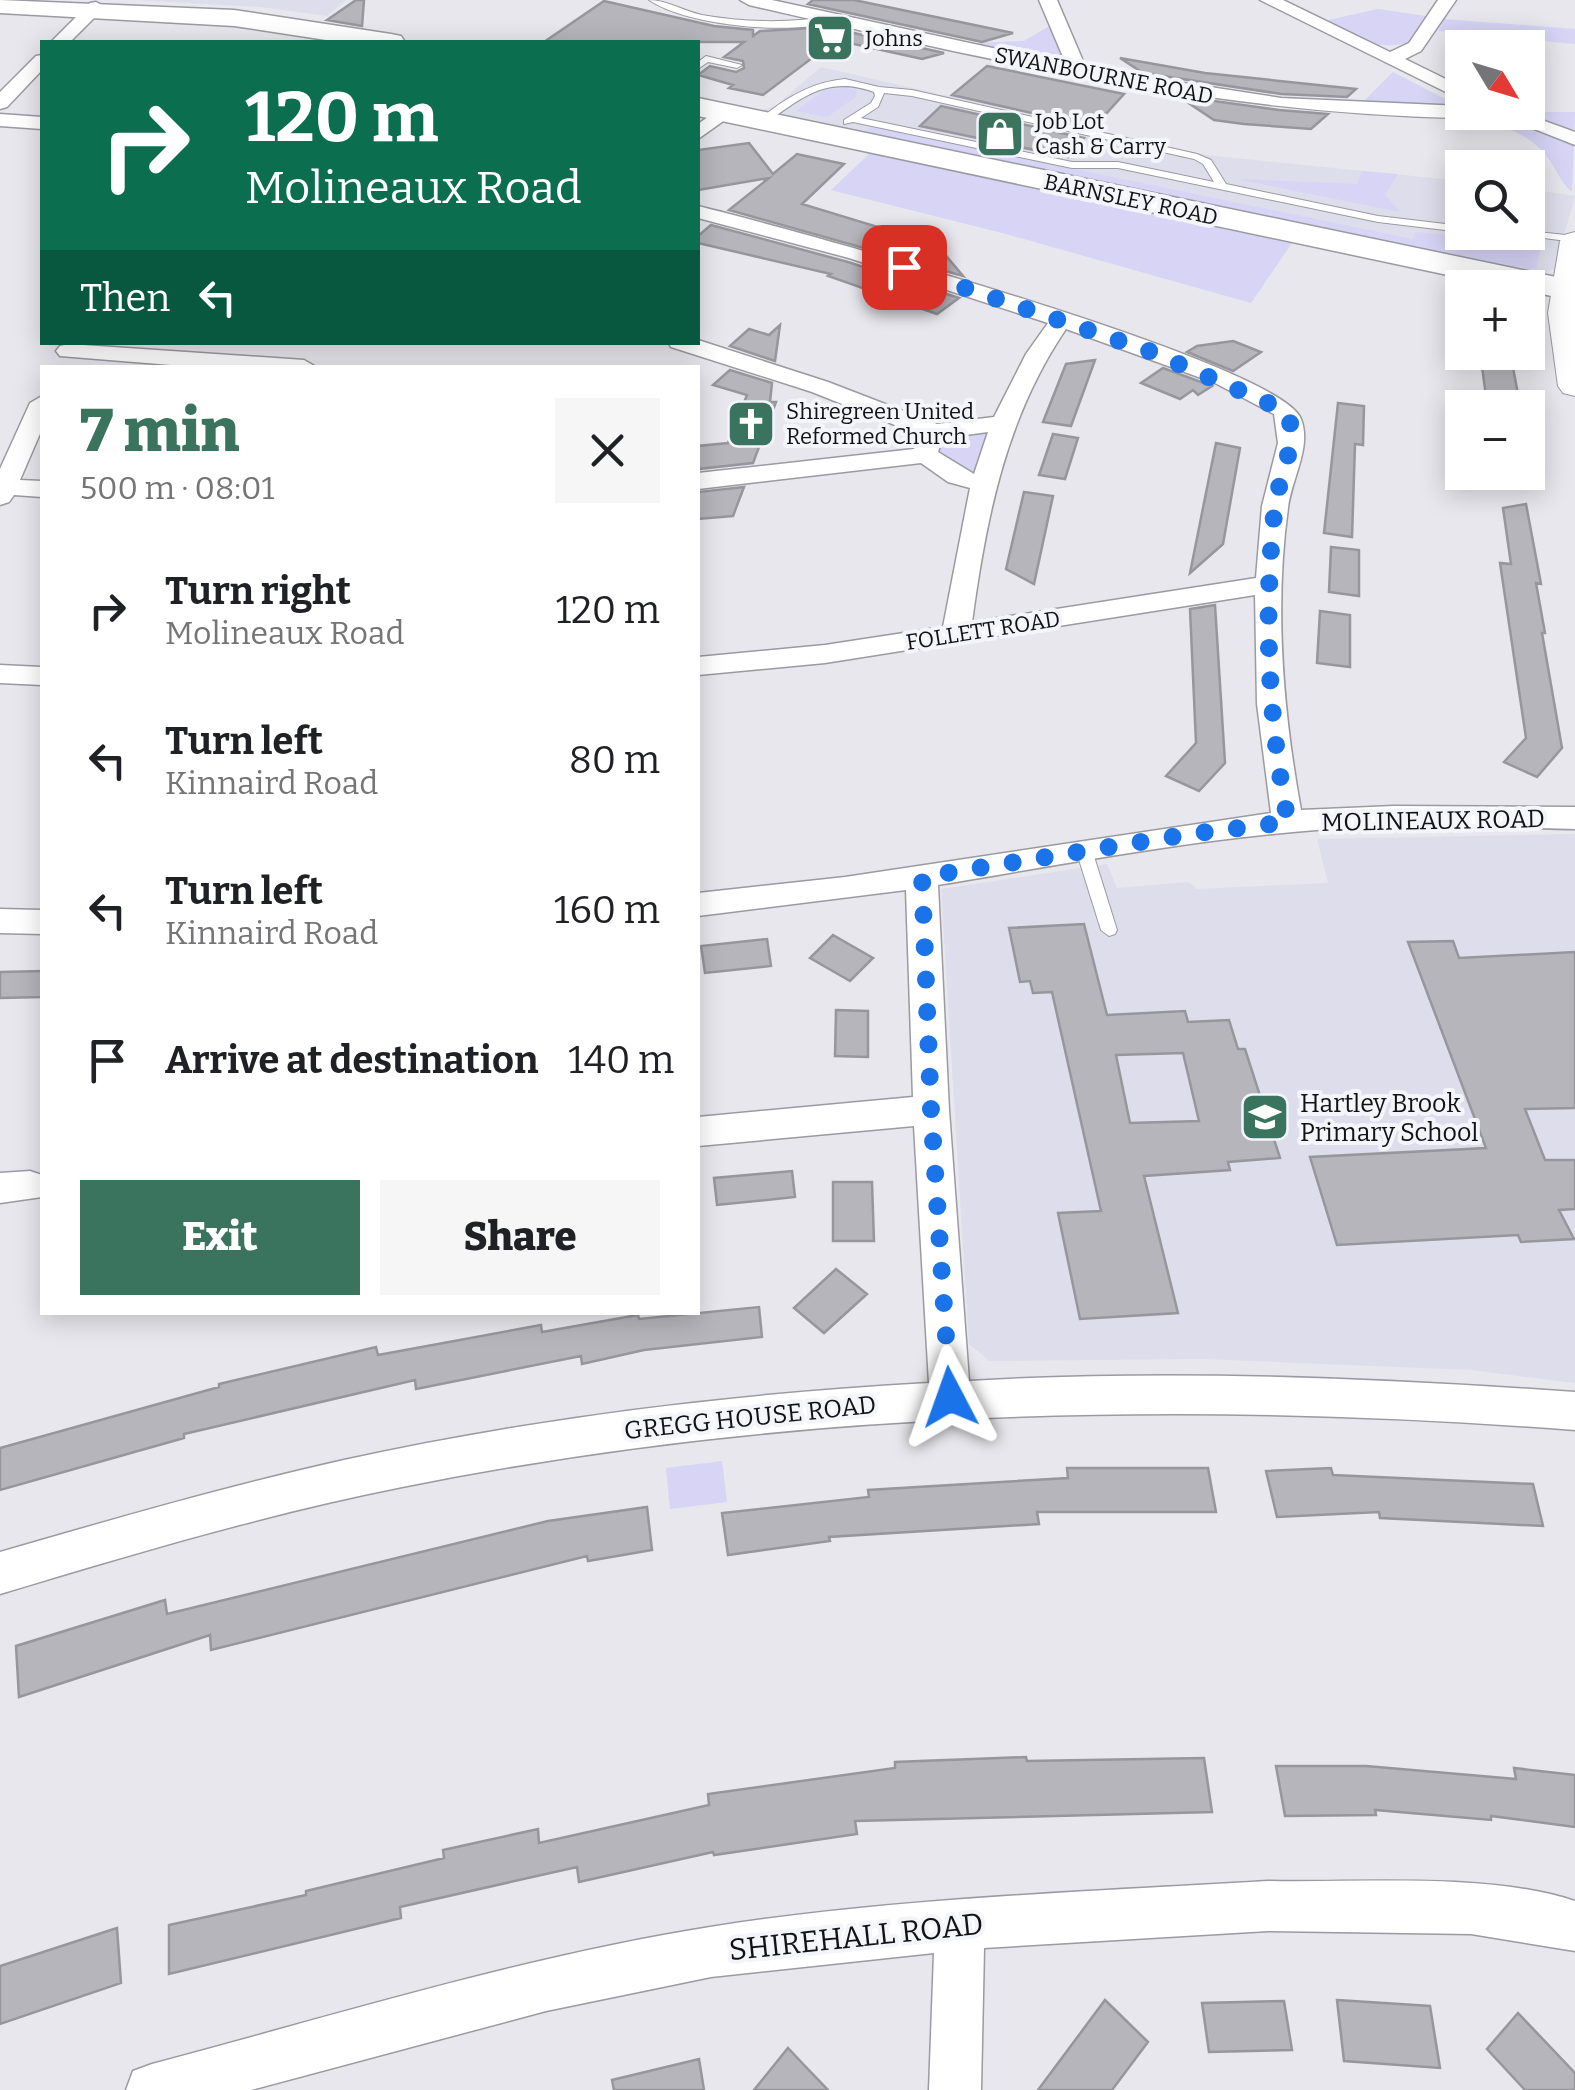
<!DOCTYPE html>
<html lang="en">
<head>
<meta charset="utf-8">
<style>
  :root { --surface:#fff; --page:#f6f6f6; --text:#202124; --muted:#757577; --accent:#3a745e }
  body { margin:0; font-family:Bitter,serif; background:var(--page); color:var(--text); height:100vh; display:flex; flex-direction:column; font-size:38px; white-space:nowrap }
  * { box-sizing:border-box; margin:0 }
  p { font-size:32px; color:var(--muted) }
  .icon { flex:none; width:55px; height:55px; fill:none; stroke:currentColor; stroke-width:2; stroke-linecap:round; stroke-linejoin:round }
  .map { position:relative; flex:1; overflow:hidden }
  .panel { position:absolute; left:40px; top:365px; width:660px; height:950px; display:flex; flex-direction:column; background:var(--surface); border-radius:0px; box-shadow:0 5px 25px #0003 }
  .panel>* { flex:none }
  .top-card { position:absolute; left:40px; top:40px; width:660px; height:305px; border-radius:0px; box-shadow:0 5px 25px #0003; background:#0b6e4f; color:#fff; overflow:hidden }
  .needle { width:65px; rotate:128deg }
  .buttons { position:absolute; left:1445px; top:30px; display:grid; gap:20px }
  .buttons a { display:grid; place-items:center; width:100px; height:100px; border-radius:0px; background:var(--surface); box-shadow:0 5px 25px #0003; font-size:50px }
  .pin { position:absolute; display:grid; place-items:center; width:85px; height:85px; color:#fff; margin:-42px; border-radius:20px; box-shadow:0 5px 15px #0006 }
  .me { position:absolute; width:110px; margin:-55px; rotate:356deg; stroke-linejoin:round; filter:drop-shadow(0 0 8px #0008) }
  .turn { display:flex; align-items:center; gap:35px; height:210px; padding:0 40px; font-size:45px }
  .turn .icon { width:130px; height:130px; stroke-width:2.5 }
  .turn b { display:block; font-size:70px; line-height:85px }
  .then { display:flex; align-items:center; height:95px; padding:0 40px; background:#0003; gap:20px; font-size:38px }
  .round { display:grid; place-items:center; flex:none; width:105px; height:105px; border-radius:0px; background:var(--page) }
  .summary { display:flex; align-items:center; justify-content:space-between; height:170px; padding:0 40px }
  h1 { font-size:60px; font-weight:800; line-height:75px; color:var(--accent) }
  .primary-button { display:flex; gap:20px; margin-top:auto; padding:20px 40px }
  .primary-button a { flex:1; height:115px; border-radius:0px; background:var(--accent); color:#fff; font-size:40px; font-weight:800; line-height:115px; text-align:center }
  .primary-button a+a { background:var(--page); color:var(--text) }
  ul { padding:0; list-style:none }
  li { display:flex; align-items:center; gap:30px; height:150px; padding:0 40px }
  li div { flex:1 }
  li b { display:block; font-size:38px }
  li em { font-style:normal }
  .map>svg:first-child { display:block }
  .built { fill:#deddeb }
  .green { fill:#d7d4f6 }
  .building { fill:#b5b5bb; stroke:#97969c; stroke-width:2.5; fill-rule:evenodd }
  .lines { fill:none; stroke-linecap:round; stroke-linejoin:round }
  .lane-casing { stroke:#9a9aa0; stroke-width:2 }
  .street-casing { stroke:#9a9aa0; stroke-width:3 }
  .secondary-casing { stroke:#9a9aa0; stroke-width:2 }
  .primary-casing { stroke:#9a9aa0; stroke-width:3 }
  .lane { fill:#fff; fill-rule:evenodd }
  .street { fill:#fff; fill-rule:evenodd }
  .secondary { fill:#fff; fill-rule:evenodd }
  .primary { fill:#fff; fill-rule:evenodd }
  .route { stroke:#1a73e8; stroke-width:18; stroke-dasharray:0 32.4 }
  .labels { text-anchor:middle; stroke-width:8; stroke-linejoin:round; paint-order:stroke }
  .far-poi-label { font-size:22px; fill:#121215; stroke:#f4f4fb; text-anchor:start }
  .far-street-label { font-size:22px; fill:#121215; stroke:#f4f4fb }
  .street-label { font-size:25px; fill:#121215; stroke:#f4f4fb }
  .poi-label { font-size:25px; fill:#121215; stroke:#f4f4fb; text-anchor:start }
  .near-street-label { font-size:30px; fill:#121215; stroke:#f4f4fb }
</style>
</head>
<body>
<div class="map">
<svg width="1575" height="2090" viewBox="0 0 1575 2090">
  <rect width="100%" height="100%" fill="#e7e7ed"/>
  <path class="built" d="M134,0h212l-19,16 -67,-9z
    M821,67l385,88 256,26v51h66v-43l47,7 -20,72 -15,8 -785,-165 19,-4z
    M1575,834v549l-104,-13 -267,-11 -214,2 -21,-17 -28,-455 166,-25 10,24 72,-6 7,7 132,-6 -11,-44z"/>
  <path class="green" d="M1378,9l48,7 -18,27c-35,8 -61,-6 -93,-20z
    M1444,19l131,10v15l-137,-13z
    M1051,25l15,28 -10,7 -88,-17 56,-2z
    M1393,72l50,26 19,3v11h113l-3,80c-13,-11 -16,-25 -27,-38 -38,-44 -132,-46 -186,-48z
    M846,88l10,2 1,6 -30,21 -32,-6 30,-21z
    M871,127l541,112 4,-7 126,13 -6,23 -10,1 -9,-4 -1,4 -654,-136z
    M870,153l424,87 -43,63 -245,-69 -175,-44z
    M1362,171l36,3 -13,21 15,17 -164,-33 121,5z
    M992,429l-16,49 -40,-18 -2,-14 11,-11z
    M722,1461l5,41 -57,7 -4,-41z"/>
  <path class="building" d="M356,0h8l-2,26 -35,-6z
    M813,0h41l159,33 -31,9 -174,-38z
    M604,1l110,25 39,4v6l7,-5 67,-4 117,26 -22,6 -86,-19 -73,55 -34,-7 4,-3 -35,-10 12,-9 26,6 8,-4 -1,-7 -19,-4 20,-15h-200z
    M1120,58l85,15 151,16 -9,8 -66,-3 -138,-21z
    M987,66l137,28 -30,33 -142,-32z
    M1178,96l101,14 49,4 -17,15 -67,-5 -30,-4z
    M941,106l143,32 -16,19 -148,-31z
    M749,143l24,31 24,-20 47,10 -42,40 135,41 26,31 -234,-66 40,-32 -71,12v-40z
    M711,225l137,37 111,36 -22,16 -109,-38 3,-2 -133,-31v-7z
    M780,325l-5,36 -45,-15 19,-17 20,6z
    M1233,341l28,11 -28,19 -46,-19 10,-6z
    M1480,352h30l9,47 -33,-3z
    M1095,360l-24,66 -28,-4 23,-58z
    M1163,368l49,18 -14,9 -5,-5 -13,9 -39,-16z
    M730,370l42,13 -2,19h6l-23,61 -55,6v-23l30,-3 19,-48 -34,-10z
    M1338,403l26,3 -1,39 -8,-1 -3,93 -28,-4z
    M1053,434l25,4 -13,41 -26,-4z
    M1216,443l24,5 -17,96 -33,29z
    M744,487l-11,29 -35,3v-27z
    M1024,492l29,4 -19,88 -28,-15z
    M1526,504l15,80 -5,-1 9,50h-3l20,115 -25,29 -33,-15 22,-24 -26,-175 11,1 -8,-56z
    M1331,547l28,3v46l-30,-4z
    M1215,605l10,158 -26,28 -33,-15 30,-33 -6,-134z
    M1320,611l30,4v52l-33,-4z
    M1084,924l23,91 78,-4 3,11 41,-2 9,29h7l35,109 -52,4 2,8 -86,6 34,137 -98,6 -22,-106 43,-2 -49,-219 -19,1 -3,-12 -10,1 -11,-54zM1183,1053l16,68 -69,2 -14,-68z
    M833,935l40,23 -23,23 -40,-23z
    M767,939l4,27 -66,7 -4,-27z
    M1453,941l6,17 116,-6v156l-50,1 20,51h30v49l-16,1 15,29 -53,3 -3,-7 -181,10 -27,-88 176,-9 -78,-206z
    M42,971v26l-42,1v-26z
    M836,1010l32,1v46l-33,-1z
    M792,1171l3,26 -78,8 -3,-27z
    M833,1182h39l2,59h-41z
    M836,1269l31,25 -43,39 -30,-25z
    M759,1307l3,30 -118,13 -62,14 -1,-8 -165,33 -1,-9 -231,54v4l-184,52v-42l219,-61v-3l157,-37 2,8 163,-30 1,7 96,-17 1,4z
    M1067,1468h141l8,44h-179l2,12 -210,13 1,4 -102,14 -6,-42 147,-16 -1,-7 200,-12z
    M1331,1468l2,7 200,9 10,42 -163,-8 -1,-6 -102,5 -11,-46z
    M647,1507l5,43 -64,11 -1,-5 -376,94 -1,-15 -191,62 -3,-51 149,-46 2,14 381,-93z
    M1026,1757l1,4 177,-3 8,54 -357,9 2,13 -143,21 -1,-3 -134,30 -2,-15 -177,40 1,11 -232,56v-49l137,-30v-4l138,-33 -1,-8 95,-21 1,14 170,-38 -1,-11 187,-26v-6z
    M1276,1766h90l150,13 -2,-11 61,7v52l-84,-11v4l-116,-10 1,5 -91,1z
    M117,1928l4,55 -121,41v-58z
    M1105,2000l43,42 -36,48h-74z
    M1337,2000l93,6 10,62 -96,-7z
    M1284,2001l8,49 -83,2 -7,-49z
    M1518,2013l57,60v17h-50l-38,-41z
    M788,2048l17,18 23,24h-74z
    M699,2059l5,31h-90l-2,-10z"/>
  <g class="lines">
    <g class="lane-casing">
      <path id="lane" d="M649,0c18,0 34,11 53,15 44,8 89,8 134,1l4,3c-41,18 -154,7 -191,-19z
        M706,56l36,9 -5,3 -29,-6 -10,7v-7z
        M845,79l34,8 33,3 285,64 14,6 15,24 152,32 84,10v6l-84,-10 -260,-54h-46l-219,-46 -9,2v-4l27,-17 4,-7 -1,-4c-46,-17 -72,5 -108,31l-8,-2c25,-22 54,-39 87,-42zM884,93l28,3 282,63 9,5 11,18 -96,-20h-46l-211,-44 17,-11z
        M1528,231l47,5v6l-79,-10z
        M1084,845l8,5 25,80 -2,4 -6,2 -8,-6 -25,-80z"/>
    </g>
    <g class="street-casing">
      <path id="street" d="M740,0h32l294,64 -27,-64h18l29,68 195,30 181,8v6h9l-9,6c-248,-5 -473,-58 -713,-113z
        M1260,0h23l107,52 19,-9 29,-43h18l-35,51 -16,8 57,28v13z
        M96,2l9,5 -35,35h-19l39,-39z
        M42,55v15l-35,37 -7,2v-17l36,-36z
        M722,107l10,6 -3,4 -31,22v-15z
        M1491,112h29l55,20v13z
        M0,114l42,3v12l-42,-3z
        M698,206c82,20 582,156 603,213 11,28 -10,61 -13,89 -14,100 -5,203 13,302l93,-4 181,1v22c-86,-2 -173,-5 -259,1 -127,10 -252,34 -378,55l11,225 20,271c202,-12 404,-3 606,11v38c-392,-30 -786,-21 -1173,57 -136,27 -269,67 -402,107v-42c114,-33 228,-66 344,-92 192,-42 389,-66 585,-77l-15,-257 -216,20v-29l215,-20 -7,-207 -208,26v-23l147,-16 426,-64 -14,-109 -2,-109 -430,68 -127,12v-18l127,-12 118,-18 27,-139 -22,-6 -27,-19 -223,26v-16l216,-24 6,-14 -108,-43 -141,-45 -3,-5 30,-2 130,42 109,42 57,-7 32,-63 22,-31 -199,-65 -151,-40zM1066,329l149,54 59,31 4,29 -16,63 -6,72 -284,44c14,-104 34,-205 94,-293zM988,432l-14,42 -36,-22 5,-14z
        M68,344l236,16 12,7 -108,1 -148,-12 -4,-5 4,-5z
        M42,396v33l-22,51 22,1v16l-28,-2 -5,7 -9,3v-36l30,-66z
        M0,665l42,2v18l-42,-2z
        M0,909l42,1v24l-42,-1z
        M30,1171l12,4v22l-42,6v-30z
        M1268,1881c93,2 220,-9 307,20v50l-104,-17 -203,-3 -284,17 -3,142h-52l5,-137 -223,24 -165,34 -295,79h-125l7,-19 19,-7c185,-49 370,-107 558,-137 182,-29 374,-35 558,-46z"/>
    </g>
    <g class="secondary-casing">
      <path id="secondary" d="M1575,232v164l-12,-3 -5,-7 -10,-73 12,-72 4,-6z"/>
    </g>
    <g class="primary-casing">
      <path id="primary" d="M0,0l234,10 157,24 10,2 4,6h-66l-105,-16 -234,-13z
        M698,98l877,183v20l-47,-10v-3h-19l-811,-172z"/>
    </g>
    <use href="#lane" class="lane"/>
    <use href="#street" class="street"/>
    <use href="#secondary" class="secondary"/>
    <use href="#primary" class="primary"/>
  </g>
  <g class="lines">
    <path class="route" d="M904,267l245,84 135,59c19,23 -6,69 -9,96 -12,107 -7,210 13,316l-98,12 -268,43 9,233 19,287"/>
  </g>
  <defs>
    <g id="supermarket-square" transform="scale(2.5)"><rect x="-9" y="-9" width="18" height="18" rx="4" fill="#3a745e" stroke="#f4f4fb"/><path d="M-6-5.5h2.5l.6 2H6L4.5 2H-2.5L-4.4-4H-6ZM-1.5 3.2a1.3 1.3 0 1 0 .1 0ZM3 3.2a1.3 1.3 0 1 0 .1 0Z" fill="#fff"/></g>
    <g id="shop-square" transform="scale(2.5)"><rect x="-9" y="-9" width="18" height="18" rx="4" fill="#3a745e" stroke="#f4f4fb"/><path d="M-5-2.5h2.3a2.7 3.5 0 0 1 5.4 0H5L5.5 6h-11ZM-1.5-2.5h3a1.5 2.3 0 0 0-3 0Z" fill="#fff"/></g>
    <g id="church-square" transform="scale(2.5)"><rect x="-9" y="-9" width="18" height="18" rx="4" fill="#3a745e" stroke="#f4f4fb"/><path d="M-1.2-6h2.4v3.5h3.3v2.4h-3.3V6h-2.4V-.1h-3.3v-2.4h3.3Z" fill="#fff"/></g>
    <g id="school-square" transform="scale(2.5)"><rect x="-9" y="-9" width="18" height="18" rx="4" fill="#3a745e" stroke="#f4f4fb"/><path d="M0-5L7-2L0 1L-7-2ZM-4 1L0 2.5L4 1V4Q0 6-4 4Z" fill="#fff"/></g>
  </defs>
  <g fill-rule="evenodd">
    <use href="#supermarket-square" x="830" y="38"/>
    <use href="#shop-square" x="1000" y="134"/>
    <use href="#church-square" x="751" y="424"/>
    <use href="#school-square" x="1265" y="1117"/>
  </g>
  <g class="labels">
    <g class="far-poi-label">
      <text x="865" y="46">Johns</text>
      <text x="1035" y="129">Job Lot<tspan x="1035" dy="25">Cash &amp; Carry</tspan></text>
      <text x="786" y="419">Shiregreen United<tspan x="786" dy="25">Reformed Church</tspan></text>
    </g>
    <g class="far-street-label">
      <text transform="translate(1104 75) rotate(11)" y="8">SWANBOURNE ROAD</text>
      <text transform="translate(1131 199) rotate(12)" y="8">BARNSLEY ROAD</text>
      <text transform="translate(983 630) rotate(-9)" y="8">FOLLETT ROAD</text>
    </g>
    <g class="street-label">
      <text transform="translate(1433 820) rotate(-1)" y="9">MOLINEAUX ROAD</text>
      <text transform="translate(750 1417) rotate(-6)" y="9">GREGG HOUSE ROAD</text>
    </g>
    <g class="poi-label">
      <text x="1300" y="1112">Hartley Brook<tspan x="1300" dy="29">Primary School</tspan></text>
    </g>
    <g class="near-street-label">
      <text transform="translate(856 1937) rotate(-6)" y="10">SHIREHALL ROAD</text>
    </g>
  </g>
</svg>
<div class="buttons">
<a><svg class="needle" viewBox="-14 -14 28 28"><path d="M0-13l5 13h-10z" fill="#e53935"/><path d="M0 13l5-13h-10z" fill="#757577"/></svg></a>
<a><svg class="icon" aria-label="search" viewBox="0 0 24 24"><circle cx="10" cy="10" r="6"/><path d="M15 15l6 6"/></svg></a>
<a>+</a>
<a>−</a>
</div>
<div class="pin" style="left:904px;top:267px;background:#d93025"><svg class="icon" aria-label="arrive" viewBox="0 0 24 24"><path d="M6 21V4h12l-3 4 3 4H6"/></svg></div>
<svg class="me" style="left:950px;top:1397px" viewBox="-20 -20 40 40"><path d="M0-17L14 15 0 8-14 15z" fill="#1a73e8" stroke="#fff" stroke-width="4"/></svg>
<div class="top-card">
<div class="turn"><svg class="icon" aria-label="right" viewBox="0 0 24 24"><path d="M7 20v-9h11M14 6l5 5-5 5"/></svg><div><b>120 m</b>Molineaux Road</div></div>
<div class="then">Then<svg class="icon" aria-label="left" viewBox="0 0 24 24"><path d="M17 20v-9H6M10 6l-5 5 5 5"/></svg></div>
</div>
<section class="panel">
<div class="summary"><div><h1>7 min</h1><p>500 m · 08:01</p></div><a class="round"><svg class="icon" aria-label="close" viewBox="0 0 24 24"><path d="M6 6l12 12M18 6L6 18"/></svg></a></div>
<ul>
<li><svg class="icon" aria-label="right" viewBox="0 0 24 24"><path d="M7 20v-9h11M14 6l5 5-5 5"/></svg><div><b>Turn right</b><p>Molineaux Road</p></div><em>120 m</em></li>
<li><svg class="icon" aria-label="left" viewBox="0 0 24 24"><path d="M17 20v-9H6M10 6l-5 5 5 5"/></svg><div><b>Turn left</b><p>Kinnaird Road</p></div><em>80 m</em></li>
<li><svg class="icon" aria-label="left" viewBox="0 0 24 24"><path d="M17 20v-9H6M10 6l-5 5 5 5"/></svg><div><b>Turn left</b><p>Kinnaird Road</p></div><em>160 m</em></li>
<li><svg class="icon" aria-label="arrive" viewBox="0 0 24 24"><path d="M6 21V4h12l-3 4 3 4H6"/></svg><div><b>Arrive at destination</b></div><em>140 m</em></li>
</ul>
<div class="primary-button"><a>Exit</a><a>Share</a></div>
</section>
</div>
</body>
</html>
